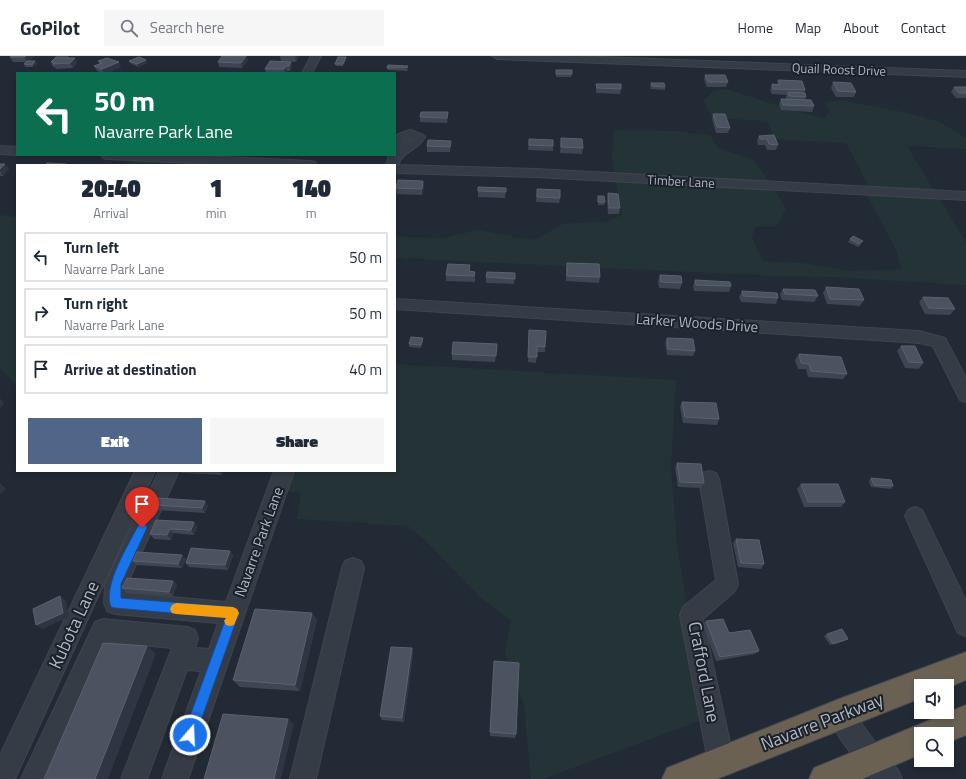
<!DOCTYPE html>
<html lang="en">
<head>
<meta charset="utf-8">
<style>
  :root { --surface:#fff; --page:#f6f6f7; --text:#1f2937; --muted:#747a83; --line:#e0e1e3; --accent:#506688 }
  body { margin:0; font-family:"Titillium Web",sans-serif; background:var(--page); color:var(--text); height:100vh; display:flex; flex-direction:column; font-size:15px; white-space:nowrap }
  * { box-sizing:border-box; margin:0 }
  p { font-size:13px; color:var(--muted) }
  .icon { flex:none; width:22px; height:22px; fill:none; stroke:currentColor; stroke-width:2; stroke-linecap:round; stroke-linejoin:round }
  .map { position:relative; flex:1; overflow:hidden }
  .side { position:absolute; left:16px; top:108px; width:380px; height:308px; display:flex; flex-direction:column; background:var(--surface); border-radius:0px; box-shadow:0 2px 6px #0003 }
  .side>* { flex:none }
  .top-card { position:absolute; left:16px; top:16px; width:380px; height:84px; border-radius:0px; box-shadow:0 2px 6px #0003; background:#0b6e4f; color:#fff; overflow:hidden }
  .controls { position:absolute; left:914px; top:623px; display:grid; gap:8px }
  .controls a { display:grid; place-items:center; width:40px; height:40px; border-radius:0px; background:var(--surface); box-shadow:0 2px 6px #0003; font-size:20px }
  .pin { position:absolute; display:grid; place-items:center; width:34px; height:34px; color:#fff; margin:-41px -17px; border-radius:50% 50% 50% 0; rotate:-45deg; box-shadow:0 0 4px #0007 }
  .pin .icon { rotate:45deg }
  .me { position:absolute; width:44px; margin:-22px; rotate:19deg; stroke-linejoin:round; filter:drop-shadow(0 0 3px #0008) }
  .turn { display:flex; align-items:center; gap:14px; height:84px; padding:0 12px; font-size:18px }
  .turn .icon { width:52px; height:52px; stroke-width:2.5 }
  .turn b { display:block; font-size:28px; line-height:34px }
  .eta { display:flex; justify-content:space-evenly; align-items:center; height:68px; text-align:center }
  .eta b { font-size:24px; font-weight:800; line-height:28px }
  .action { display:flex; gap:8px; margin-top:auto; padding:8px 12px }
  .action a { flex:1; height:46px; border-radius:0px; background:var(--accent); color:#fff; font-size:16px; font-weight:800; line-height:46px; text-align:center }
  .action a+a { background:var(--page); color:var(--text) }
  ul { padding:0; list-style:none }
  li { display:flex; align-items:center; gap:12px; height:50px; margin:0 8px 6px; padding:0 4px; border:2px solid var(--line); border-radius:0px }
  li div { flex:1 }
  li b { display:block; font-size:15px }
  li em { font-style:normal }
  header { display:flex; align-items:center; gap:24px; box-sizing:border-box; height:56px; padding:0 20px; background:var(--surface); border-bottom:1px solid var(--line) }
  header strong { font-size:19px }
  nav { display:flex; gap:22px; margin-inline-start:auto; font-size:14px }
  .search { width:280px; height:36px; background:var(--page); display:flex; align-items:center; gap:10px; box-sizing:border-box; padding:0 14px; border-radius:0px; color:var(--muted); font-size:15px }
  .map>svg:first-child { display:block }
  .green { fill:#243436 }
  .lines { fill:none; stroke-linecap:round; stroke-linejoin:round }
  .minor-casing { stroke:#3f454f; stroke-width:2 }
  .highway-casing { stroke:#404750; stroke-width:2 }
  .minor { fill:#353c45; fill-rule:evenodd }
  .highway { fill:#6b6153; fill-rule:evenodd }
  .wall { fill:#3e4653 }
  .shaded-wall { fill:#2d3642 }
  .building { fill:#4a535f; stroke:#5a626f }
  .route { fill:#1a73e8; stroke:#114b97 }
  .slow { fill:#f59e0b }
  .labels { text-anchor:middle; stroke-width:4; stroke-linejoin:round; paint-order:stroke }
  .far-street-label { font-size:13px; fill:#b0b7c2; stroke:#1b212a }
  .street-label { font-size:15px; fill:#b0b7c2; stroke:#1b212a }
  .near-street-label { font-size:18px; fill:#b0b7c2; stroke:#1b212a }
</style>
</head>
<body>
<header>
<strong>GoPilot</strong>
<div class="search"><svg class="icon" aria-label="search" viewBox="0 0 24 24"><circle cx="10" cy="10" r="6"/><path d="M15 15l6 6"/></svg>Search here</div>
<nav><a>Home</a><a>Map</a><a>About</a><a>Contact</a></nav>
</header>
<div class="map">
<svg width="966" height="723" viewBox="0 0 966 723">
  <rect width="100%" height="100%" fill="#222a35"/>
  <path class="green" d="M726,33c33,10 65,22 98,29l6,-7 -5,-9 15,-2 68,13 32,9 26,16v11l-59,-3 28,46 -65,-4 -24,-45 -71,-4 -8,-18 -53,-3 -4,-3 -6,-15 10,-9z
    M614,74l60,1 36,4 8,13 36,12 16,23 -156,-8 -2,-17z
    M131,103l121,6h-126z
    M615,124l159,9 12,20 -10,18h-21l-3,11 11,23 40,2 47,8 51,-2 -5,-20 -30,-55 73,4 27,44v43l-132,-8 -59,-1 -380,-18v-22l46,2 37,-8 56,10 29,-16 45,-3 14,-6z
    M0,159l17,2v169l-17,-18z
    M395,308l281,16 -5,86 6,77 27,176 -161,60h-12l-7,-74 -19,-52 6,-32 -32,-25 -54,-56 -17,-14 -111,-7 4,-26 -15,-2 6,-20h103z"/>
  <g class="lines">
    <g class="minor-casing">
      <path id="minor" d="M311,0h10l-9,17h-10z
        M492,0h84l390,15v6l-469,-18z
        M411,74l12,5 2,2c-7,14 -22,13 -27,28l138,4 430,23v8l-430,-23 -141,-4v-8h-9l3,-10h6c0,-19 -4,-20 16,-25zM411,82l1,1 -7,5 1,-5z
        M0,90l17,1v8l-17,-1z
        M101,99h81l129,6 4,1 2,3h-81l-129,-6 -4,-1z
        M395,243l524,32 26,7 21,40v24l-6,-2 -27,-54 -14,-3 -524,-34z
        M135,415h20l-140,308h-15v-24z
        M159,415h20l-52,113 -1,9 100,9 48,-131h20l-106,308h-26l39,-108 -14,-1 -40,109h-26l51,-131 -63,-6 -62,137h-26l74,-157 8,-3 84,8 8,3 3,8 -3,10 14,1 9,-26 -103,-9 -8,-3 -3,-8 1,-19z
        M709,415l7,2 3,6 19,105 -3,7 -32,28 31,142 -4,9 -9,4 -9,-4 -4,-9 -28,-146 3,-8 33,-27 -17,-101 3,-6z
        M915,451l7,3 44,91v35l-8,-3 -53,-117 3,-6z
        M353,502l8,3 3,7 -48,211h-26l52,-211 3,-7z
        M839,646l9,3 32,44 18,21 4,9h-30c-16,-19 -36,-43 -45,-65l3,-9z"/>
    </g>
    <g class="highway-casing">
      <path id="highway" d="M966,596v28l-19,8v-2h-26v12l-204,81h-55l5,-11 172,-69z
        M966,649v30l-19,8v-9h-26v20l-59,25h-53l5,-11z"/>
    </g>
    <use href="#minor" class="minor"/>
    <use href="#highway" class="highway"/>
  </g>
  <path class="wall" d="M11,0h24l-7,5h7l2,3 -4,3h-8l-1,-3 2,-2h-13l-3,-5z
    M280,0h19l-3,6 -15,-1z
    M68,1l1,1 8,5 -4,5 -17,1 -1,-2h-2l-2,-5z
    M346,1v3l-3,6h-7l-1,-2z
    M248,4l-6,8 -23,-1 -1,-5z
    M98,5l23,6 -13,6h-7l-4,-2 -3,-5 6,-2z
    M129,5l18,2 -9,4 -8,-4z
    M291,6l1,5 -2,4h-3l-1,2h-20l-1,-4z
    M387,12l21,1 -1,2 -19,-1z
    M556,17l16,1 -1,3h-15z
    M705,19l23,7 -2,5h-19l-3,-7z
    M778,24l27,10 -1,3 2,4 -1,3 9,6 -2,6 -31,-2 -2,-6 2,-5h5v-4l-14,-1 -2,-4 2,-6h5z
    M833,26l23,10 -2,5h-18l-5,-9z
    M651,27l14,4v3l-14,-1 -1,-4z
    M596,28l25,5 -1,5 -24,-1z
    M954,31h12v11h-10l-5,-6z
    M713,58l17,14 -2,5h-12l-4,-14z
    M420,61l28,1 -1,5 -27,-1z
    M774,79l4,10 -2,5h-9l-2,-5h-7l-1,-4 2,-5z
    M561,82l22,10 -1,6 -22,-1z
    M529,83l24,7v5l-25,-1z
    M427,90l24,1 -1,5h-23z
    M0,108l9,5 -6,7h-3z
    M423,125l1,6 -2,8 -25,-1 -1,-6z
    M506,132l-1,10 -27,-1v-6z
    M537,133l23,9 -1,5 -23,-1z
    M608,137l12,15 -1,6h-11l-1,-15z
    M598,140l7,6 -1,3h-6z
    M850,183l11,5 -3,3 -10,-5z
    M567,207l33,14 -1,6 -33,-2v-12z
    M470,215l5,1v10l-29,-1v-6z
    M515,217l-1,11 -28,-1v-6z
    M660,219l22,8 -2,6 -21,-1 -1,-7z
    M695,224l36,6 -2,6 -35,-1 -1,-5z
    M826,231l38,13 -4,6 -33,-2 -4,-11z
    M783,233l35,7 -4,6 -32,-2 -2,-6z
    M742,235l36,7 -2,6 -35,-2 -2,-5z
    M923,241l32,12 -5,6 -25,-1 -6,-12z
    M529,274l16,17v5h-8l-1,11 -8,-1z
    M667,282l28,13 -2,5 -26,-1 -2,-12z
    M423,285l-2,7 -12,-1v-3z
    M497,288l-2,18 -43,-2v-6z
    M901,290l22,17 -4,6 -14,-1 -8,-17z
    M799,298l48,20 -4,5 -35,-2 -2,-8h-8l-3,-9z
    M682,346l37,17 -2,6 -34,-2 -3,-16z
    M677,407l27,20 -3,5 -23,-1 -3,-19z
    M180,415h43l-1,4 -41,-2z
    M871,422l22,8 -2,3 -20,-2 -2,-6z
    M801,428l44,18 -4,5h-37l-7,-18z
    M153,449l55,1 -3,7 -48,-3z
    M194,466l3,5 -3,8 -21,-2 -2,7 -17,-1 -4,-5z
    M736,483l28,25 -3,5 -23,-2 -5,-24z
    M230,495l3,4 -5,15 -39,-3 -3,-4z
    M186,503l-4,9 -45,-3 -4,-4z
    M173,525l4,4 -4,11 -46,-3 -5,-5z
    M312,557l5,7 -17,71 -60,-4 -7,-7z
    M706,565l23,12 30,18 -4,3 -39,7 -13,-36z
    M827,578l18,7 -15,4 -6,-9z
    M412,592l1,6 -9,68 -22,-2 -2,-4z
    M494,605l22,73 -1,4 -25,-2z"/>
  <path class="shaded-wall" d="M26,0h9l-8,6 -3,-5z
    M246,0h1l1,4 -6,8 -1,-5z
    M295,0h4l-3,6z
    M346,1v3l-3,6v-2z
    M75,2l2,5 -4,5 -3,-5z
    M146,4l1,3 -9,4 -1,-3z
    M35,5l2,3 -4,3 -1,-2z
    M119,6l2,5 -13,6h-4l-2,-4z
    M291,6l1,5 -2,4 -1,-5z
    M286,10l1,5 -1,2h-1l-1,-4z
    M448,56v6l-1,5v-5z
    M451,85v6l-1,5v-5z
    M5,108l4,5 -6,7 -3,-5v-2z
    M396,116v6l-1,5v-8z
    M423,125l1,6 -2,8v-6z
    M423,282v3l-2,7v-3z
    M0,342l4,5 -4,6z
    M219,415h4l-1,4z
    M0,427l6,6 -6,5z
    M205,445l3,5 -3,7 -3,-5z
    M194,466l3,5 -3,8 -3,-5z
    M170,473l3,4 -2,7 -4,-5z
    M230,495l3,4 -5,15 -3,-5z
    M182,499l4,4 -4,9 -4,-4z
    M173,525l4,4 -4,11 -4,-4z
    M60,540l6,5 3,16 -27,12 -6,-4z
    M312,557l5,7 -17,71 -5,-6z
    M848,583l-3,2 -15,4z
    M147,590l9,8 -48,125h-13z
    M412,592l1,6 -9,68 -2,-4z
    M288,663l6,5 -13,55h-7z"/>
  <path class="building" d="M11,0h15l-2,1h-14z
    M222,0h24l-5,7 -23,-1z
    M56,1h12l-1,1h8l-5,5 -17,1 2,-2h-4z
    M139,1l7,3 -9,4 -8,-3z
    M338,1h8l-3,7h-8z
    M107,2l12,4 -17,7 -8,-3 8,-3 -4,-2z
    M27,5h8l-3,4 -8,-1z
    M270,5l21,1 -2,4h-3l-2,3h-19z
    M388,9l20,1 -1,2h-20z
    M556,14h16v4h-16z
    M705,19h20l3,7h-20z
    M778,24l24,1 3,9 -32,-1 -1,-5 8,1z
    M833,26l18,1 5,9 -18,-1z
    M651,27h13l1,4 -13,-1z
    M596,28h25v5l-24,-1z
    M954,31h12v6h-7z
    M788,36l17,1 1,4 -17,-1z
    M781,43l30,1 3,6 -31,-1z
    M421,56h27l-1,6 -27,-1z
    M713,58h12l5,14 -13,-1z
    M774,79l4,10 -9,-1 -2,-5h-7l-1,-3z
    M561,82l21,1 1,9 -22,-1z
    M529,83l24,1v6l-24,-1z
    M428,84l23,1 -1,6 -23,-1z
    M47,107l19,1 -1,1h-20z
    M0,108h5l-5,5z
    M398,124l25,1 -1,8 -26,-1z
    M478,131l28,1v4l-28,-1z
    M537,133l23,1v8l-23,-1z
    M608,137l10,1 2,14h-11z
    M598,140h6l1,6h-7z
    M853,180l10,5 -4,3 -9,-5z
    M567,207l32,1 1,13 -33,-1z
    M448,208l22,1 -1,6 6,1 -1,4 -28,-1z
    M487,216l28,1v6l-29,-2z
    M660,219l21,1 1,7 -21,-1z
    M695,224l35,2 1,4 -35,-1z
    M826,231l33,2 5,11 -34,-1z
    M783,233l32,1 3,6 -33,-2z
    M742,235l35,2 1,5 -35,-2z
    M923,241l25,1 7,11 -26,-1z
    M529,274l17,1 -1,16 -8,-1v11h-9z
    M411,281l12,1 -2,7 -12,-1z
    M667,282l26,1 2,12 -27,-2z
    M453,286l44,2 -1,12 -44,-2z
    M901,290h14l8,17 -14,-1z
    M799,298l42,3 6,17 -36,-3 -2,-7 -8,-1z
    M682,346l34,1 3,16 -34,-2z
    M677,407l24,1 3,19 -24,-1z
    M871,422l20,2 2,6 -19,-1z
    M801,428h37l7,18h-37z
    M157,442l48,3 -3,7 -49,-3z
    M156,464l38,2 -3,8 -21,-1 -3,6 -17,-1z
    M736,483l23,1 5,24 -23,-1z
    M191,492l39,3 -5,14 -39,-2z
    M137,496l45,3 -4,9 -45,-3z
    M127,522l46,3 -4,11 -47,-4z
    M60,540l3,17 -27,12 -3,-16z
    M255,553l57,4 -17,72 -62,-5z
    M723,563l6,14 21,-3 9,21 -39,6 -14,-36z
    M842,573l6,10 -15,5 -6,-10z
    M103,587l44,3 -52,133h-51z
    M391,591l21,1 -10,70 -22,-2z
    M494,605l25,2 -3,71 -26,-2z
    M223,658l65,5 -14,60h-70z"/>
  <path class="route" d="M142,467l4,1 1,4 -26,56v14l112,9 4,2 2,4 -43,122 -2,4 -4,2 -5,-2 -2,-4 43,-117 -111,-10 -4,-1c-9,-21 18,-63 28,-83z"/>
  <path class="slow" d="M176,547l57,4 4,2 2,4 -5,12 -4,1 -4,-1 -2,-4 2,-3 -50,-4 -4,-1 -2,-4 2,-4z"/>
  <g class="labels">
    <g class="far-street-label">
      <text transform="translate(839 13) rotate(2)" y="5">Quail Roost Drive</text>
      <text transform="translate(681 125) rotate(3)" y="5">Timber Lane</text>
    </g>
    <g class="street-label">
      <text transform="translate(697 267) rotate(4)" y="5">Larker Woods Drive</text>
      <text transform="translate(259 486) rotate(-70)" y="5">Navarre Park Lane</text>
    </g>
    <g class="near-street-label">
      <text transform="translate(74 569) rotate(-65)" y="6">Kubota Lane</text>
      <text transform="translate(704 616) rotate(79)" y="6">Crafford Lane</text>
      <text transform="translate(822 666) rotate(-21)" y="6">Navarre Parkway</text>
    </g>
  </g>
</svg>
<div class="controls">
<a><svg class="icon" aria-label="sound" viewBox="0 0 24 24"><path d="M4 9h4l5-4v14l-5-4H4zM17 9q2 3 0 6"/></svg></a>
<a><svg class="icon" aria-label="search" viewBox="0 0 24 24"><circle cx="10" cy="10" r="6"/><path d="M15 15l6 6"/></svg></a>
</div>
<div class="pin" style="left:142px;top:472px;background:#d93025"><svg class="icon" aria-label="arrive" viewBox="0 0 24 24"><path d="M6 21V4h12l-3 4 3 4H6"/></svg></div>
<svg class="me" style="left:190px;top:679px" viewBox="-20 -20 40 40"><circle r="17" fill="#1a73e8" stroke="#fff" stroke-width="3"/><path d="M0-11L8 9 0 5-8 9z" fill="#fff"/></svg>
<div class="top-card">
<div class="turn"><svg class="icon" aria-label="left" viewBox="0 0 24 24"><path d="M17 20v-9H6M10 6l-5 5 5 5"/></svg><div><b>50 m</b>Navarre Park Lane</div></div>
</div>
<section class="side">
<div class="eta">
<div><b>20:40</b><p>Arrival</p></div>
<div><b>1</b><p>min</p></div>
<div><b>140</b><p>m</p></div>
</div>
<ul>
<li><svg class="icon" aria-label="left" viewBox="0 0 24 24"><path d="M17 20v-9H6M10 6l-5 5 5 5"/></svg><div><b>Turn left</b><p>Navarre Park Lane</p></div><em>50 m</em></li>
<li><svg class="icon" aria-label="right" viewBox="0 0 24 24"><path d="M7 20v-9h11M14 6l5 5-5 5"/></svg><div><b>Turn right</b><p>Navarre Park Lane</p></div><em>50 m</em></li>
<li><svg class="icon" aria-label="arrive" viewBox="0 0 24 24"><path d="M6 21V4h12l-3 4 3 4H6"/></svg><div><b>Arrive at destination</b></div><em>40 m</em></li>
</ul>
<div class="action"><a>Exit</a><a>Share</a></div>
</section>
</div>
</body>
</html>
